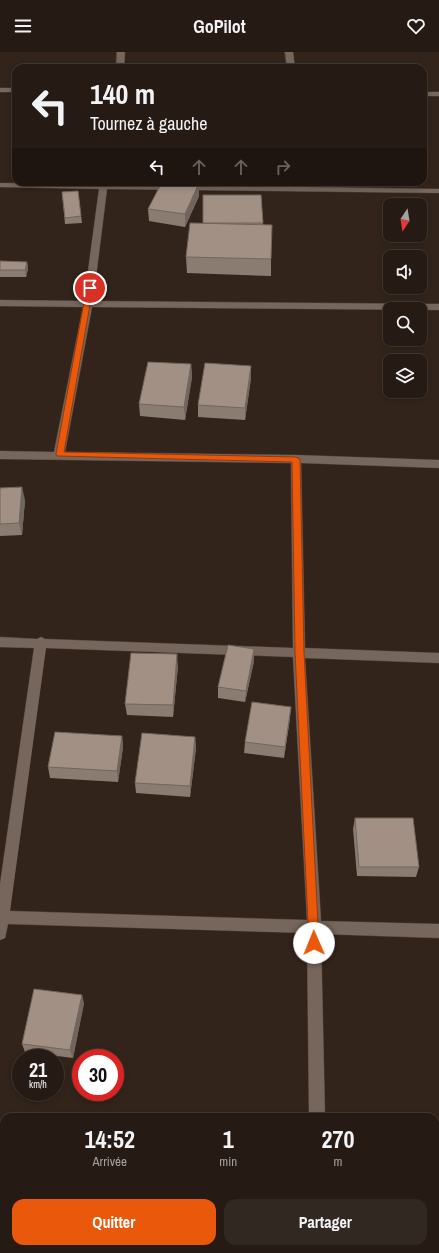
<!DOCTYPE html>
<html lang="fr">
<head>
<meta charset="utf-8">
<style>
  :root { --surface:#261b14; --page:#322822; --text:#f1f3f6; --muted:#a4a1a0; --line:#423934; --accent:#ea580c }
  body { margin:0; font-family:"Archivo Narrow",sans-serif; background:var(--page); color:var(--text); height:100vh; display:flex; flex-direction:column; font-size:15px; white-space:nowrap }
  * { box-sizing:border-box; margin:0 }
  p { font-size:13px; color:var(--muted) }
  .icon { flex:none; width:22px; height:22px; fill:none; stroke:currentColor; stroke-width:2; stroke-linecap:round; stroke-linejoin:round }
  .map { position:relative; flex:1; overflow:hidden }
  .drawer { position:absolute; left:0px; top:1061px; width:439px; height:140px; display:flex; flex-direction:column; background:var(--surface); border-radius:12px 12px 0 0; box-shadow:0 2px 6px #0003,0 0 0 1px var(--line) }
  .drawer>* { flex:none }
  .guide { position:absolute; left:12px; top:12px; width:415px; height:122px; border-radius:12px; box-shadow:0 2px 6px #0003,0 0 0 1px var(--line); background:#261b14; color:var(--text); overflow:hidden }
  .needle { width:26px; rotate:192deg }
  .fabs { position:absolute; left:383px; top:146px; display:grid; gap:8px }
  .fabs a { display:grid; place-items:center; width:44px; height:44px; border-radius:8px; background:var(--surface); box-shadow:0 2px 6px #0003,0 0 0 1px var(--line); font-size:20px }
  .speed { position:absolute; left:12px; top:997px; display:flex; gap:8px; font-size:20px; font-weight:700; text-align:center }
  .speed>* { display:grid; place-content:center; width:52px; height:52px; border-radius:50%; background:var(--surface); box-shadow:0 2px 6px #0003,0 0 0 1px var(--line); line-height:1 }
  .speed small { font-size:10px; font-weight:400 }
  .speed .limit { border:6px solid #d22; background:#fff; color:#111 }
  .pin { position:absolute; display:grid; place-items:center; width:34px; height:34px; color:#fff; margin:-17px; border:2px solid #fff; border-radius:50%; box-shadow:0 1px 4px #0007 }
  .me { position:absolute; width:44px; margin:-22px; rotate:359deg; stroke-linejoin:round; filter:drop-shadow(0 0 3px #0008) }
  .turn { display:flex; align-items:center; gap:14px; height:84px; padding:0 12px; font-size:18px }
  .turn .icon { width:52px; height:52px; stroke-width:2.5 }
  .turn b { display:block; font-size:28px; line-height:34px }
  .lanes { display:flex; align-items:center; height:38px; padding:0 12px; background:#0003; justify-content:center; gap:20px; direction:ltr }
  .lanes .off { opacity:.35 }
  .eta { display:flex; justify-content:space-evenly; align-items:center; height:68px; text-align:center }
  .eta b { font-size:24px; font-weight:700; line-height:28px }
  .action { display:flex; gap:8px; margin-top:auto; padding:8px 12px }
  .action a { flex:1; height:46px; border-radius:12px; background:var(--accent); color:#fff; font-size:16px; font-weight:700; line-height:46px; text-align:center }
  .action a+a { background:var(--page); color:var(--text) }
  header { display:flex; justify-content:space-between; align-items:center; height:52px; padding:0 12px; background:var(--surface); font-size:18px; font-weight:700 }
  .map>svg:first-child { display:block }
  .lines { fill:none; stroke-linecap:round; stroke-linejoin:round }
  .street-casing { stroke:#4c413a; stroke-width:1 }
  .street { fill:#76665b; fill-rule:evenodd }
  .wall { fill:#8b7c72 }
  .shaded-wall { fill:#71655d }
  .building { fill:#a29085; stroke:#71655d }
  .route { fill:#ea580c; stroke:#983908 }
</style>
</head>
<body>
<header><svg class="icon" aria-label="menu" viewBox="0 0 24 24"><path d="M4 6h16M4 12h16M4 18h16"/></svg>GoPilot<svg class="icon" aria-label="heart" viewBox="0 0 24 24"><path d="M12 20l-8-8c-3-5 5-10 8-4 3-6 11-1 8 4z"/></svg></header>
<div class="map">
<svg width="439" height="1201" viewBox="0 0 439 1201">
  <rect width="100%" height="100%" fill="#32241b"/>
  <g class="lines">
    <g class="street-casing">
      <path id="street" d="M117,0h8l-1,16h-8z
        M285,0h8l2,16h-8z
        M0,36h16v4h-16z
        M423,40h16v4h-16z
        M100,130h8v2l331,5v4l-332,-4 -14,112 346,3v6l-347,-3 -27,145 231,3 143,5v8l-138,-5 4,185 134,5v10l-134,-5 16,263 118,3v14l-118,-4 4,183h-16l-2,-184 -299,-9 -3,14 -5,2v-56l34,-236 -34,-1v-10l37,2 4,-2 4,2 248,9 -2,-185 -291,-4v-8l54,1 29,-145 -83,-1v-6l84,1 15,-112 -99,-2v-4l100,1zM46,596l247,9 14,263 -297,-9z
        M311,1197h16v4h-16z"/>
    </g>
    <use href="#street" class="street"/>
  </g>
  <path class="wall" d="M78,139l4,32 -17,1 -3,-32z
    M261,143l2,30 8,34v17l-84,-3 -1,-16 17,-34z
    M199,144l-14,31 -36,-6 -1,-12z
    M0,209l27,1 1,7 -2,8h-26z
    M191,312l1,13 -7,43 -45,-4 -1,-12z
    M251,314v12l-6,42 -47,-3v-12z
    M0,436l25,12 -3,35 -22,1z
    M254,597v12l-9,41 -27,-4v-11z
    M178,614l-5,51 -46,-2 -2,-11z
    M290,666l-6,40 -40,-5 1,-11z
    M122,684l1,11 -5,35 -68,-4 -2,-11z
    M195,685l1,11 -6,49 -54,-4 -1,-10z
    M355,766l64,49 -3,10 -59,-1 -4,-47z
    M84,951l-11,55 -48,-6 -3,-8z"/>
  <path class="shaded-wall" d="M199,131v13l-14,31v-13z
    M27,210l1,7 -2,8 -1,-7z
    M191,312l1,13 -7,43 -1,-13z
    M251,314v12l-6,42v-12z
    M22,435l3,13 -3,35 -3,-12z
    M254,597v12l-9,41 1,-11z
    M177,602l1,12 -5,51v-12z
    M291,655l-1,11 -6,40 1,-11z
    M122,684l1,11 -5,35 -1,-11z
    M195,685l1,11 -6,49v-11z
    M82,943l2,8 -11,55 -3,-8z"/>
  <path class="building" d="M162,130h28l9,1 -14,31 -37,-5z
    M78,139l3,25 -16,2 -3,-26z
    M203,143h58l2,28h-60z
    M190,171l82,2 -1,34 -85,-2z
    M0,209l27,1 -2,8h-25z
    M148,310l43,2 -7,43 -45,-3z
    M205,311l46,3 -6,42 -47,-3z
    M22,435l-3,36 -19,1v-36z
    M228,593l26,4 -8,42 -28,-4z
    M131,601l46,1 -4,51 -48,-1z
    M252,650l39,5 -6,40 -40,-5z
    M55,680l67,4 -5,35 -69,-4z
    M142,681l53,4 -5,49 -55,-3z
    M355,766h58l6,49h-60z
    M34,937l48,6 -12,55 -48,-6z"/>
  <path class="route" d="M87,234l6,2 -29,164 232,5 4,2 4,193 15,291 -1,4 -4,1 -4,-1 -1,-4 -14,-291 -3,-190 -235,-6 -1,-2z"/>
</svg>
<div class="fabs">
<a><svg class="needle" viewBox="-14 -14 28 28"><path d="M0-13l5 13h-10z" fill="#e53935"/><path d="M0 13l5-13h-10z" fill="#a4a1a0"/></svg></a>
<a><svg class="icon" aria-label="sound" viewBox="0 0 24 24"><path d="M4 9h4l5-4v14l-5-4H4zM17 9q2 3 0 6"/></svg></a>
<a><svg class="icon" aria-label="search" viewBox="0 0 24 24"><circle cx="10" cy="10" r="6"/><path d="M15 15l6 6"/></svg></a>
<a><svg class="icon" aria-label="layers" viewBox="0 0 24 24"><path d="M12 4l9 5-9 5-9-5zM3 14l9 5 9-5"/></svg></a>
</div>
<div class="speed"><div>21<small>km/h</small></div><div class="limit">30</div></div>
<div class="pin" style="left:90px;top:236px;background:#d93025"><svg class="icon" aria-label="arrive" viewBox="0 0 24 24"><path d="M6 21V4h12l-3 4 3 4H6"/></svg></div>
<svg class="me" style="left:314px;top:891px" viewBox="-20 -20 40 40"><circle r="19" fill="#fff"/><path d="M0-13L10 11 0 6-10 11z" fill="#ea580c"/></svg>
<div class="guide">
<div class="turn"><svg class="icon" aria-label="left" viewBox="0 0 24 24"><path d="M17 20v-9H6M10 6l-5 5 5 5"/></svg><div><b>140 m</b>Tournez à gauche</div></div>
<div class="lanes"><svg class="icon" aria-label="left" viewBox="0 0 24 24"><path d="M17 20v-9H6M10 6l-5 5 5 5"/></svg><svg class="icon off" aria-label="ahead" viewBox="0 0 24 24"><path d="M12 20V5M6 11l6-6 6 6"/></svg><svg class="icon off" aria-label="ahead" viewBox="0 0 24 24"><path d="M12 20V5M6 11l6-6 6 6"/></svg><svg class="icon off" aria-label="right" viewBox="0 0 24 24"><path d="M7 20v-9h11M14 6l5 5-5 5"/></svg></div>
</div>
<section class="drawer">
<div class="eta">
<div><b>14:52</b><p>Arrivée</p></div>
<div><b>1</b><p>min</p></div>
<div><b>270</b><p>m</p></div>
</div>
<div class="action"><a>Quitter</a><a>Partager</a></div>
</section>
</div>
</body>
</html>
